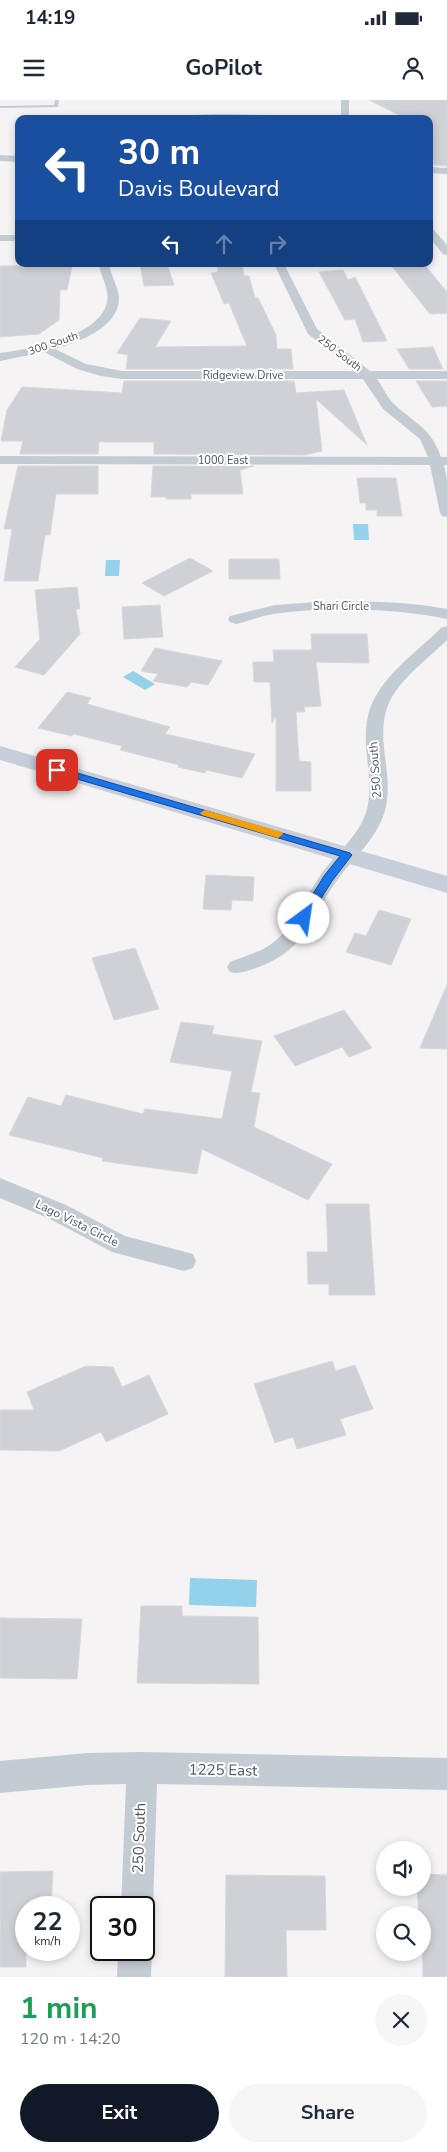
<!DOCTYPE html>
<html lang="en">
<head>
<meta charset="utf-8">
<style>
  :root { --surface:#fff; --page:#f6f6f7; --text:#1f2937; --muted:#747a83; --accent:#111827 }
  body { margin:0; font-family:"Nunito Sans",sans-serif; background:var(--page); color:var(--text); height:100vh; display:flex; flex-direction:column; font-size:19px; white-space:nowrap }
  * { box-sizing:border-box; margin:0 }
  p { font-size:16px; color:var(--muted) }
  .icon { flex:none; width:28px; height:28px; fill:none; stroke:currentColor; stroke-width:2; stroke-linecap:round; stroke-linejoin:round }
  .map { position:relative; height:1877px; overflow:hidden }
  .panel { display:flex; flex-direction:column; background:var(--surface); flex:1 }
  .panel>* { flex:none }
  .banner { position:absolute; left:15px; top:15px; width:418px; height:152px; border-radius:10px; box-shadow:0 2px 8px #0003; background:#1a4fa0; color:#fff; overflow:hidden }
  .tools { position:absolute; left:376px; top:1741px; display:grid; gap:10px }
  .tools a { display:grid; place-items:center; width:55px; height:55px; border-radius:50%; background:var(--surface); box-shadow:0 2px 8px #0003; font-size:25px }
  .speed { position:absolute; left:15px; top:1796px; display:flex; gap:10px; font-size:25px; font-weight:700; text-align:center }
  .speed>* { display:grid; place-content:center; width:65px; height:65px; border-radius:50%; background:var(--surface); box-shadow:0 2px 8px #0003; line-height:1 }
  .speed small { font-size:12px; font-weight:400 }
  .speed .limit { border:2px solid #111; border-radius:8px; background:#fff; color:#111 }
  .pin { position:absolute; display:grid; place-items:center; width:42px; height:42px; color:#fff; margin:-21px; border-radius:10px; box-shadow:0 2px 8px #0006 }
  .me { position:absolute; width:55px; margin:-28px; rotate:31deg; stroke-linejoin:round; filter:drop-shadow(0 0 4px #0008) }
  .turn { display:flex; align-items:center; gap:18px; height:105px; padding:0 20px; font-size:22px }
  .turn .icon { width:65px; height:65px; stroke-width:2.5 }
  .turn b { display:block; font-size:35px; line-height:42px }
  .lanes { display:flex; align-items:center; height:48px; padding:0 20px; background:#0003; justify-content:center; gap:25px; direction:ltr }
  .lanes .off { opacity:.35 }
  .round { display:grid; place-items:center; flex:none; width:52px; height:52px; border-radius:26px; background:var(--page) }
  .overview { display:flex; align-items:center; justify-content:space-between; height:85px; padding:0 20px }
  h1 { font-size:30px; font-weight:700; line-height:38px; color:#1e9e55 }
  .button { display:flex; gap:10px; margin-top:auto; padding:10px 20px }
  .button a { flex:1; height:58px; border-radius:30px; background:var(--accent); color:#fff; font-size:20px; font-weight:700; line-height:58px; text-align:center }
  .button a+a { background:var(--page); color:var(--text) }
  .status { display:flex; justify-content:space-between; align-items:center; height:35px; padding:0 25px; background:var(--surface); direction:ltr }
  .status svg { height:14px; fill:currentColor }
  header { display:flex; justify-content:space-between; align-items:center; height:65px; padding:0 20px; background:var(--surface); font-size:22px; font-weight:700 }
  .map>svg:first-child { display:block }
  .water { fill:#94d1ea }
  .building { fill:#d0d1d6; stroke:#d7d8dd }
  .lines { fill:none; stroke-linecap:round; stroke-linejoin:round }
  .lane { fill:#c4ccd3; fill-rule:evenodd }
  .street { fill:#c4ccd3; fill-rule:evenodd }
  .secondary { fill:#c7ceda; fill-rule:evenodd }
  .route { fill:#1a73e8; stroke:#114b97 }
  .slow { fill:#f59e0b }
  .labels { text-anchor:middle; stroke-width:4; stroke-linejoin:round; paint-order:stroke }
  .far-street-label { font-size:11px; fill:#4b5460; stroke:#fff }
  .street-label { font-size:12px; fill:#4b5460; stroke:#fff }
  .near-street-label { font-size:15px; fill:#4b5460; stroke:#fff }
</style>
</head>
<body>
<div class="status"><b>14:19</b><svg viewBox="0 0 49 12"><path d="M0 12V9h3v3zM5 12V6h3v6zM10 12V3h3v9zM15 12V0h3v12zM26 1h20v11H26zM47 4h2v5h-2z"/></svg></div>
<header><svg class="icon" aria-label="menu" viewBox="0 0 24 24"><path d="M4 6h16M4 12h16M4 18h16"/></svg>GoPilot<svg class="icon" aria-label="person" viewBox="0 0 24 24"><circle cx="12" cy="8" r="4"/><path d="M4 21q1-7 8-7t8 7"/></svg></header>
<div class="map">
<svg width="447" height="1877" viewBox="0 0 447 1877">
  <rect width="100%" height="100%" fill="#f5f3f3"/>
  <path class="water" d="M353,424h15l1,16h-15z
    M106,460h14l-1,16h-14z
    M133,571l22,13 -10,6 -22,-13z
    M190,1478l67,2 -1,27 -67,-2z"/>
  <path class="building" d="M369,0h78v66l-13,-1 -5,-26v-20h-22z
    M140,164h27l7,21 -30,1z
    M217,164h25l2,12h5l6,22h3l18,37 1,14h14l2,20h-167l2,-14 -11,-2 23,-35 31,3 -16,26 92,-1 -18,-43 -5,1 -13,-31 7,-1z
    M390,164h34l23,28v21l-17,1z
    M0,166h72l-5,24h-7l-1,30 -20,14 -39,3z
    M343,170l5,10 7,-3 32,64 -24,1 -8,-23 -10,1 -26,-48z
    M433,247l10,22h-34l-12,-20z
    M124,281h170l2,12 48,-3 23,55 -51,-46 6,52 -17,4 -151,-1v-12h-55l-1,12h-78l3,-13h-22l6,-31 15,-23 100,6z
    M416,281h31v25l-15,1z
    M18,366h80v28h-42l-6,41h-5l-7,46h-34l8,-52h-8z
    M153,366h101l-14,4 3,24h-52v5h-25v-2h-15z
    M357,378h39l6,38h-25v-6h-11v-7h-6z
    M190,458l23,13 -49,25 -22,-13z
    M229,459h50l1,20h-51z
    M77,487l3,22h-4l4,25 -36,41 -29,-8 25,-28 -5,-49z
    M160,505l3,32 -39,2 -2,-32z
    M311,534h56l2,29 -53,-1 5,44 -17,1 1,5h-9l3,49 12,1v29h-35v-75l-4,7 -2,-41h-16l-1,-20h21l-1,-12h39z
    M155,548l67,13 -14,24 -17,-3 -4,5 -34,-6 5,-7 -17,-3z
    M67,592l24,6 -4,6 83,23 -5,7 90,20 -13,24 -36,-8 -1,3 -27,-6 1,-2 -59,-15 2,-4 -48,-12 -2,2 -34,-8z
    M206,775l48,2 -1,24 -21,-1 -1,10 -28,-1z
    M379,810l32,9 -20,46 -45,-13 9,-19 11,3z
    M135,848l24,61 -45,11 -22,-62z
    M447,885v64l-27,-1z
    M344,910l28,38 -23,9 -7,-10 -47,19 -21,-30z
    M181,922l33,4 -2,8 50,7 -11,51 9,1 -6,34 78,37 -24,36 -106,-51 -5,25 -95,-13 1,-3 -94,-23 19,-38 33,9 5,-11 77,19 2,-5 77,10 10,-48 -62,-9z
    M326,1104h43l6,91h-46v-11h-21l-1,-32h21z
    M332,1261l4,10 19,-6 18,44 -33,10 6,16 -49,14 -4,-12 -18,6 -21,-59z
    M86,1266l27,1 9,20 27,-12 19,39 -62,28 -5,-10 -42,19 -59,-1v-40h34l-7,-18z
    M141,1506h41v10l76,1 1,67 -122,-1z
    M0,1518l82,1 -5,60 -77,-1z
    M53,1771l-2,37h-25v59h-26v-95z
    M422,1774l25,1v102h-24l-1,-62h-3l-2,-27h5z
    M226,1775l99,1 1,54h-40l1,47h-62z"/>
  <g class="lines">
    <path class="lane" d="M55,0h4l-1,7 -58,1v-2l54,-1z"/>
    <path class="street" d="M341,0h8v14l-2,5h-9l3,-5z
      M218,14l106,2 4,3h-168l4,-3z
      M0,55l19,1v6l-19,-1z
      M429,67l18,1v6l-18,-1z
      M429,128l4,1 14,16v10l-4,-1 -14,-17z
      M0,135h19v6h-19z
      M99,164h10c2,12 9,22 10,34 0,30 -41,44 -64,51l31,15 36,7h234l-48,-37 -34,-70h10l33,65 53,42h77v8h-70c6,8 10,19 18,26 21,19 36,23 46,52h6v8h-3l3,15v37l-5,-1 -2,-3 -10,-48 -430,-1v-8l428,1 -8,-18 -37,-30 -20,-30h-241l-21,-3 -24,-7 -33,-17 -44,9v-8c30,-4 100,-16 107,-51 3,-13 -7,-26 -8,-38z
      M316,502c44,-1 88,-1 131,7v10c-50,-11 -123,-13 -174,-5 -12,2 -24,7 -37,10l-6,-2 -2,-3 2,-3 45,-11z
      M447,526v14c-20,20 -50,40 -60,68 -11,33 6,65 -1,98 -6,30 -31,50 -48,73 -28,38 -29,69 -79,88 -10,3 -19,8 -29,5l-3,-5 3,-5c15,-6 32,-10 45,-21 21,-17 30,-43 45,-65 16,-24 43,-42 48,-72 6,-32 -10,-65 3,-98 13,-32 46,-54 70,-78z
      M0,1078l66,27 59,31 68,18 3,7 -3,7 -9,3 -72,-19 -62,-33 -50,-21z
      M142,1652l305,6v32l-290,-6 -4,124 -4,12 -5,2v-14h-23l5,-124 -39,1 -87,8v-32l87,-8z
      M144,1837l3,1 5,12 -1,27h-34l1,-27h26z"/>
    <path class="secondary" d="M0,646l447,130v17l-447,-133z"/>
  </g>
  <path class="route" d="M57,667l293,86 2,2 -20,26 -25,40h-7l-2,-3 26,-42 16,-20 -287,-84 -1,-2z"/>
  <path class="slow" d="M205,710l77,22 1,2 -5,4 -76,-23 -2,-2z"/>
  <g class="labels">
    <g class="far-street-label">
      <text transform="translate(53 243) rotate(-19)" y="4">300 South</text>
      <text transform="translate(340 253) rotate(37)" y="4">250 South</text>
      <text x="243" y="279">Ridgeview Drive</text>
      <text x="223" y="364">1000 East</text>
      <text x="341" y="510">Shari Circle</text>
    </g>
    <g class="street-label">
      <text transform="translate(375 670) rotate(-94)" y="4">250 South</text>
      <text transform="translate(77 1123) rotate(26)" y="4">Lago Vista Circle</text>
    </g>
    <g class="near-street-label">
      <text transform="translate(223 1670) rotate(1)" y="5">1225 East</text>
      <text transform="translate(139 1738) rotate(-88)" y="5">250 South</text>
    </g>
  </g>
</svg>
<div class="tools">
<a><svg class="icon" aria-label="sound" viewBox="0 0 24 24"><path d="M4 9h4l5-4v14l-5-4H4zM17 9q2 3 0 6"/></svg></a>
<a><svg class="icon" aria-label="search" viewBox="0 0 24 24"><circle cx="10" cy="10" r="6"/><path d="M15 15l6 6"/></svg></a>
</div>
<div class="speed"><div>22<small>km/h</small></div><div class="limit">30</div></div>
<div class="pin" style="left:57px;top:670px;background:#d93025"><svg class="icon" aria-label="arrive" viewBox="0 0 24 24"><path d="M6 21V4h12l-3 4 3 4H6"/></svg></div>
<svg class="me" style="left:304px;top:818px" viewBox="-20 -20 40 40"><circle r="19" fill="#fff"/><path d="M0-13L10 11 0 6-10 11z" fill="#1a73e8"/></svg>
<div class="banner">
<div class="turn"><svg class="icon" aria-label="left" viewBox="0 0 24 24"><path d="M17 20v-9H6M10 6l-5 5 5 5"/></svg><div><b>30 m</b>Davis Boulevard</div></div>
<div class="lanes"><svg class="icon" aria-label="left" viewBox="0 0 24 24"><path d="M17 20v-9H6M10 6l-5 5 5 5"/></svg><svg class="icon off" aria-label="ahead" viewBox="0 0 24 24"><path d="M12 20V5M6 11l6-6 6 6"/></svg><svg class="icon off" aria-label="right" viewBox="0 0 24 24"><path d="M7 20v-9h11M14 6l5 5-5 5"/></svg></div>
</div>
</div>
<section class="panel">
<div class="overview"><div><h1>1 min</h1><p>120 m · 14:20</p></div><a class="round"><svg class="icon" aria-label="close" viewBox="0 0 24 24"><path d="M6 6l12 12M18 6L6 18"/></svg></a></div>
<div class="button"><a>Exit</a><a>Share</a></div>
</section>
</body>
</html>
